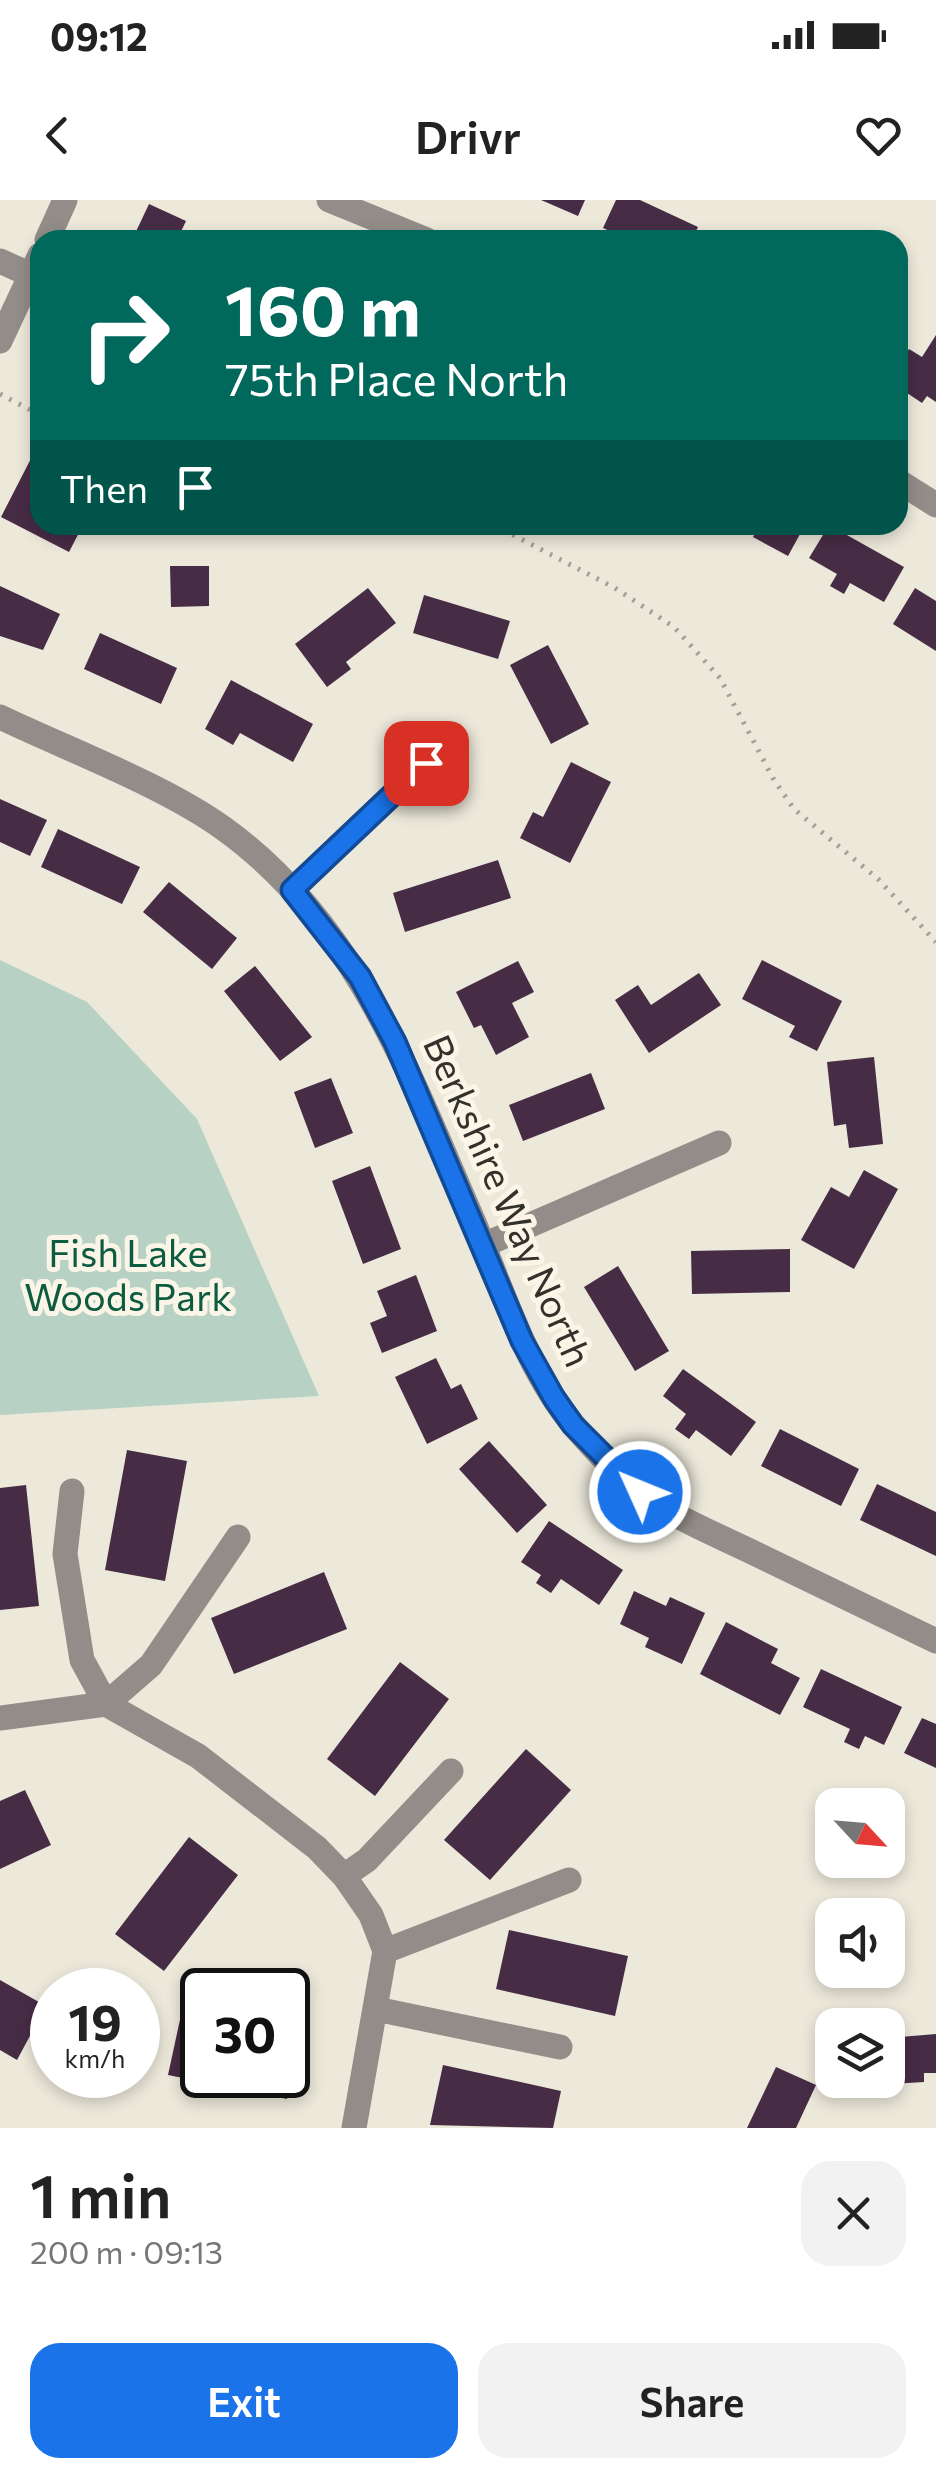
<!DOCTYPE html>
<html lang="en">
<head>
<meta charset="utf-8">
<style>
  :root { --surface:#fff; --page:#f2f2f2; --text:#222; --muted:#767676; --accent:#1a73e8 }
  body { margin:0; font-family:Commissioner,sans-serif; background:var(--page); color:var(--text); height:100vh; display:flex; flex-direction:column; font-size:38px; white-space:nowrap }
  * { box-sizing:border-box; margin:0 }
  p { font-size:32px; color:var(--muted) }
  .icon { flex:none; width:55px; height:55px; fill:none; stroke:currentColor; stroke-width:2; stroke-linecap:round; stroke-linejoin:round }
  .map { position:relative; height:1928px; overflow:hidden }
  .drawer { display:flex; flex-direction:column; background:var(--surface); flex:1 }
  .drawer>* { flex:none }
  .top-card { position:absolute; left:30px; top:30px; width:878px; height:305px; border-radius:30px; box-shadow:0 5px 15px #0003; background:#00695c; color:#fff; overflow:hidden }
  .needle { width:65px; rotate:116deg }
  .controls { position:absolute; left:815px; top:1588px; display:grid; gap:20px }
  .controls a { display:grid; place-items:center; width:90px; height:90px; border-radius:20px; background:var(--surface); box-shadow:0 5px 15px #0003; font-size:50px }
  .speed { position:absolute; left:30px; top:1768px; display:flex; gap:20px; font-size:50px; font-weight:700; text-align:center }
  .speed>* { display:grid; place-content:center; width:130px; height:130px; border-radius:50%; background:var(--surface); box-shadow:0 5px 15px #0003; line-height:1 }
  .speed small { font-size:25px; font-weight:400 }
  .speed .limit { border:5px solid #111; border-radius:15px; background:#fff; color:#111 }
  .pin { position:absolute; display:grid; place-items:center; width:85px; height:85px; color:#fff; margin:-42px; border-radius:20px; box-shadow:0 5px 15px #0006 }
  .me { position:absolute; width:110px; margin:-55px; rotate:314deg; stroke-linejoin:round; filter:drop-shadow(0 0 8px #0008) }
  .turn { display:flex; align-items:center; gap:35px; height:210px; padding:0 30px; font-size:45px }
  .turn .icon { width:130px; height:130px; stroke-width:2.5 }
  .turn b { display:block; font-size:70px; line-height:85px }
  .then { display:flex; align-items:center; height:95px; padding:0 30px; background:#0003; gap:20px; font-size:38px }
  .round { display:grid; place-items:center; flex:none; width:105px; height:105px; border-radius:30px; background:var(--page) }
  .head { display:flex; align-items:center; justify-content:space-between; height:170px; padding:0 30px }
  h1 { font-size:60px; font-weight:600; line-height:75px }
  .primary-button { display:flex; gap:20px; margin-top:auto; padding:20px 30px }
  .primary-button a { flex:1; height:115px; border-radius:30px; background:var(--accent); color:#fff; font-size:40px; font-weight:600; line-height:115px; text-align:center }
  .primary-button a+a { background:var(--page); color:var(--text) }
  .status { display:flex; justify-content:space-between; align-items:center; height:70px; padding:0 50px; background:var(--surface); direction:ltr }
  .status svg { height:28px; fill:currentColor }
  header { display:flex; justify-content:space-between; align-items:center; height:130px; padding:0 30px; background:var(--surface); font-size:45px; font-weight:600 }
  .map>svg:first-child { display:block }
  .green { fill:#b7d2c4 }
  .building { fill:#472c45 }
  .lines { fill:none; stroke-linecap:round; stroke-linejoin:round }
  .path { stroke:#a29f95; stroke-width:5; stroke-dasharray:2.5 8; stroke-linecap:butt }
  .minor { stroke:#928d89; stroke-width:25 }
  .route-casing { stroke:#114b97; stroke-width:25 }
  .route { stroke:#1a73e8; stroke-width:18 }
  .labels { text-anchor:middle; stroke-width:10; stroke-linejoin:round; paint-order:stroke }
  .street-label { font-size:38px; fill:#33312c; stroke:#faf5e7 }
  .park-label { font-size:38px; fill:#0d5b40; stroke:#faf5e7 }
</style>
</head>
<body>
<div class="status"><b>09:12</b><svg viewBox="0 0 49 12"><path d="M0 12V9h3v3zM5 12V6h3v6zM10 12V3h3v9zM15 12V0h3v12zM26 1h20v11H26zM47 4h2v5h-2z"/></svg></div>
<header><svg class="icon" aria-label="back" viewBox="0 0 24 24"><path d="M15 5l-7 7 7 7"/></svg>Drivr<svg class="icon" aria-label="heart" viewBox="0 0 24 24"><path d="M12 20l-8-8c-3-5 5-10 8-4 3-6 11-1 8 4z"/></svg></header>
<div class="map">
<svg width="936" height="1928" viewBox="0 0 936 1928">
  <rect width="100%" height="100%" fill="#ece8da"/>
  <path class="green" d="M0,760l87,42 110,117 122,277 -319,19z"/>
  <path class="building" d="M541,0h44l-7,16z
    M616,0h24l58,27 -6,13h-62l-27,-12z
    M149,4l37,17 -9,19h-45z
    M936,135v67l-9,-6 -5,7 -24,-16v-20l11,-18 13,8z
    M40,241v84h43l-14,27 -68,-35z
    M750,325h55l-17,31 -35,-19 4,-8z
    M829,325l75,42 -20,35 -34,-19 -6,11 -14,-8 7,-12 -28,-16z
    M170,366h39v40l-38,1z
    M0,386l60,28 -17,36 -43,-14z
    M368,388l28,35 -50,39 5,7 -24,18 -32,-43z
    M915,388l21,13v50l-43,-27z
    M424,395l86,26 -12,38 -85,-26z
    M100,433l77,35 -16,36 -77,-35z
    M548,445l41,79 -38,20 -41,-79z
    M231,480l82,44 -20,38 -53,-29 -7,12 -28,-16z
    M571,562l40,20 -41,81 -50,-25 13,-26 10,5z
    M0,599l47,21 -17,36 -30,-14z
    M58,629l82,38 -18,37 -81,-37z
    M498,660l13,38 -106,34 -12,-39z
    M169,682l68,56 -25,31 -69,-57z
    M762,760l80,41 -25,50 -28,-14 6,-11 -53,-27z
    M518,761l16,31 -22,11 17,34 -33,18 -15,-30 -7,3 -18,-36z
    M255,766l57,71 -32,24 -56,-70z
    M699,773l22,32 -72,48 -34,-53 23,-15 13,20z
    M874,857l9,87 -34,4 -3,-24 -12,2 -7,-64z
    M591,873l14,36 -82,32 -14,-36z
    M331,878l22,55 -38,15 -21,-56z
    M370,966l31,83 -38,15 -31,-83z
    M864,970l34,19 -44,80 -53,-29 30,-53 18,10z
    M790,1049v43l-98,2 -1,-43z
    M618,1066l51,85 -34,20 -51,-84z
    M416,1075l21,56 -55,22 -12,-30 17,-7 -10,-25z
    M436,1158l15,31 10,-5 17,35 -51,25 -32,-67z
    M683,1169l73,53 -25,34 -35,-26 -7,9 -14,-10 11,-15 -23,-18z
    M780,1229l79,40 -18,37 -80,-40z
    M489,1241l58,64 -30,28 -58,-64z
    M127,1250l60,11 -22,120 -60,-11z
    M877,1284l59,28v44l-76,-36z
    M26,1285l13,121 -39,4v-122z
    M549,1321l74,49 -24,35 -38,-26 -10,14 -15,-10 5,-8 -20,-13z
    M324,1372l23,57 -113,45 -23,-56z
    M634,1391l32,15 4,-9 35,16 -23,51 -37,-17 4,-9 -29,-14z
    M726,1422l52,27 -7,14 29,15 -20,37 -80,-41z
    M400,1462l49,37 -74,97 -48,-37z
    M821,1469l81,38 -18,38 -19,-9 -6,13 -15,-7 6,-13 -47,-22z
    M922,1518l14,6v44l-32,-15z
    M526,1549l45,41 -81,90 -46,-40z
    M25,1590l26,55 -51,24v-68z
    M189,1637l49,38 -74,96 -49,-37z
    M509,1730l119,26 -13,60 -119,-27z
    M0,1780l46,26 -29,54 -17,-10z
    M181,1815l21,4v56h86v-38l12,2 -13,60 -119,-24z
    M936,1834v39h-12v9l-65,4v-6h29v-42z
    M443,1865l118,26 -8,37 -123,-3z
    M776,1867l40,18 -20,43h-49z"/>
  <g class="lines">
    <path class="path" d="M0,194l40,21
      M494,325l121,63 59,39 46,51 54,102 20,29 84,70 58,63"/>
    <path class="minor" d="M329,0l98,40
      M47,40l18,-40
      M0,61l31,14
      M0,141l40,-86
      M898,281l38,24
      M0,517c69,33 163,68 223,111 130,93 185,242 246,383 32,72 54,154 106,216 19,22 41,46 64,64 33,26 76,43 113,61 61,30 123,59 184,89
      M292,690l134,-127
      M484,1045l235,-102
      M72,1291l-7,63 17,106 24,44 45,-39 87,-128
      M0,1518l106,-14 92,52 119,92 27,28 27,39 14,36 -31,177
      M344,1676l23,-16 84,-89
      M385,1751l184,-71
      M376,1809l184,38"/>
  </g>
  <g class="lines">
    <g class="route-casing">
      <path id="route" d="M426,563l-134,127 68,87 35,65 127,299 32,57 19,27 67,67"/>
    </g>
    <use href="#route" class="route"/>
  </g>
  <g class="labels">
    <g class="street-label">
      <text transform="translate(507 1001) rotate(66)" y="13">Berkshire Way North</text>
    </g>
    <g class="park-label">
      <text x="128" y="1067">Fish Lake<tspan x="128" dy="44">Woods Park</tspan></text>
    </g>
  </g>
</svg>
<div class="controls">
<a><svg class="needle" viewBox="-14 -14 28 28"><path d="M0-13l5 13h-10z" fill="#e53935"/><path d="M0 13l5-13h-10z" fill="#767676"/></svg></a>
<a><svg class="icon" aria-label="sound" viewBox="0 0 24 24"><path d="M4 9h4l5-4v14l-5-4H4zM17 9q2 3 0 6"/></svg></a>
<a><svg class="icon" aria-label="layers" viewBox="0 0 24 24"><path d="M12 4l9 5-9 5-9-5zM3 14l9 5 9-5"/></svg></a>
</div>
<div class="speed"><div>19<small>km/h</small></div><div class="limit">30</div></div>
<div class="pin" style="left:426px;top:563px;background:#d93025"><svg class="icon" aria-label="arrive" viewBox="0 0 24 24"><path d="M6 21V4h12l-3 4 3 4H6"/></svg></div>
<svg class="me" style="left:640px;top:1292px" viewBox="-20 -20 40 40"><circle r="17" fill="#1a73e8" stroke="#fff" stroke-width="3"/><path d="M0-11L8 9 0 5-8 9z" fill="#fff"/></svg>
<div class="top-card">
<div class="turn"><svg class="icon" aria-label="right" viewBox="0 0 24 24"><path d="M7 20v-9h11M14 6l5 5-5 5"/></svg><div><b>160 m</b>75th Place North</div></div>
<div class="then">Then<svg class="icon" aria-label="arrive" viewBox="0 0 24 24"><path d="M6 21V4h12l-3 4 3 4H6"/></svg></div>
</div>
</div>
<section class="drawer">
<div class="head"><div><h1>1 min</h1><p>200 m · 09:13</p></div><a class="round"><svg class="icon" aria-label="close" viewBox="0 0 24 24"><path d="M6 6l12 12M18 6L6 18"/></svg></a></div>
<div class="primary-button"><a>Exit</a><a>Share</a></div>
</section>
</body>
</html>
